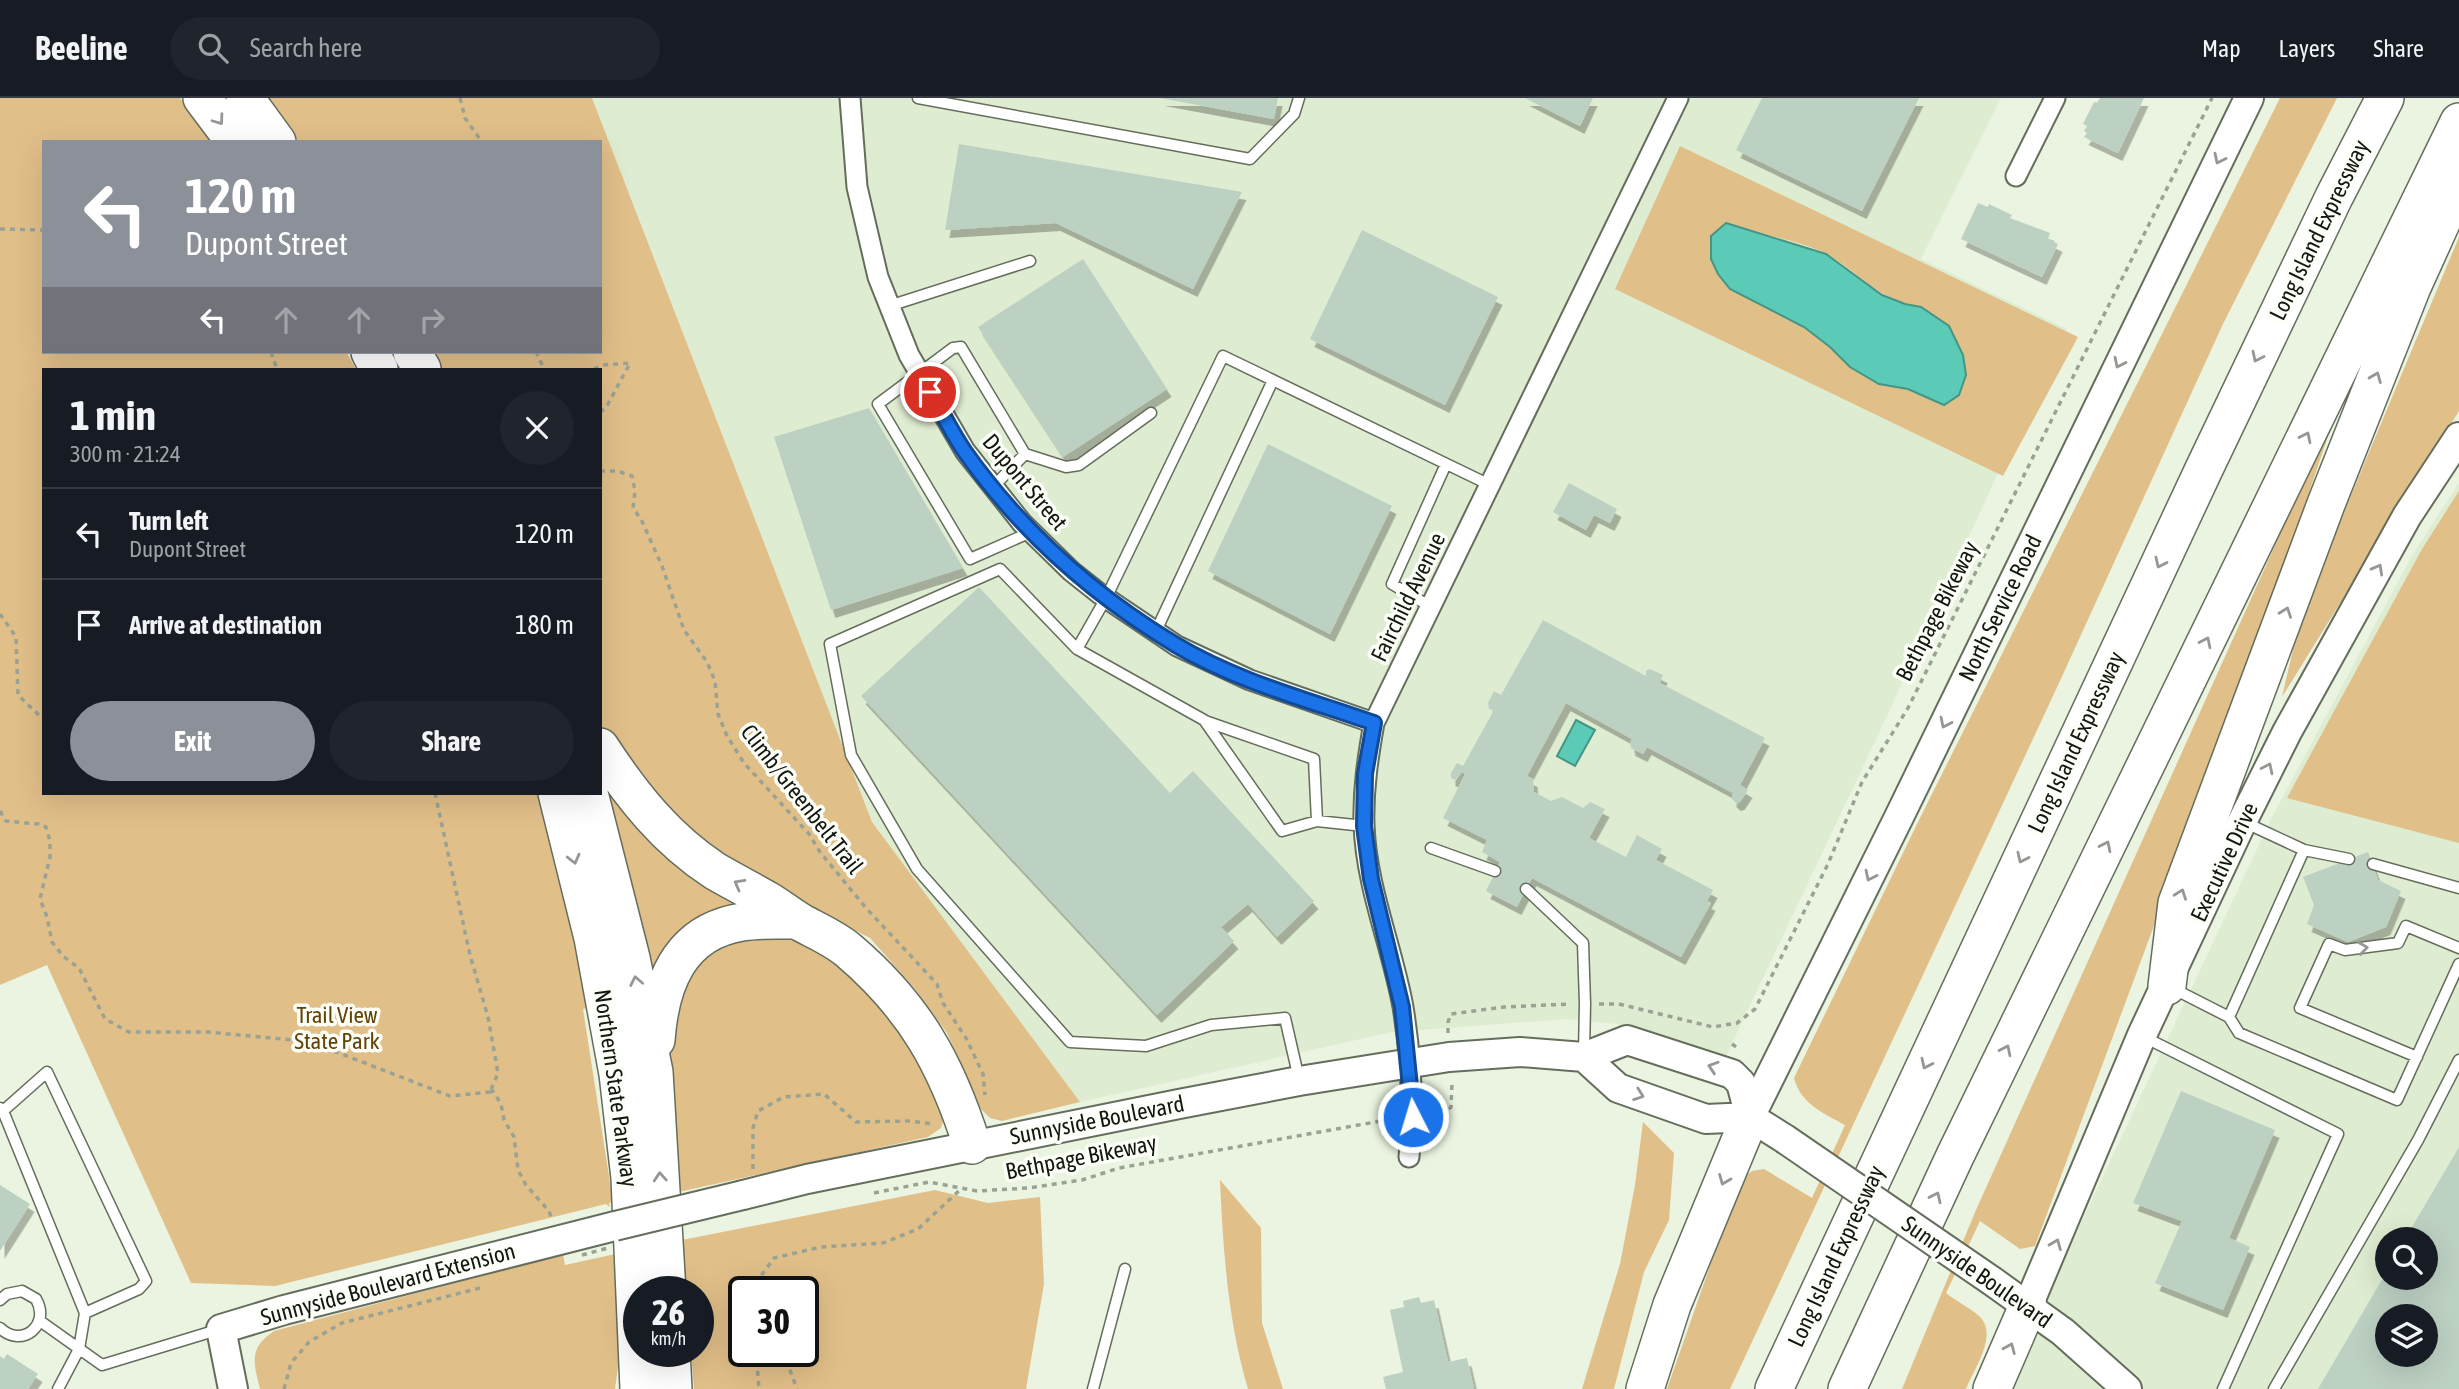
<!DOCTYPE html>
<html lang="en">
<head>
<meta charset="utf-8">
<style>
  :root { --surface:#171b24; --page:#20242c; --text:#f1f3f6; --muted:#9ea1a6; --line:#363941; --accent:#8c9099 }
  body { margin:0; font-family:"Asap Condensed",sans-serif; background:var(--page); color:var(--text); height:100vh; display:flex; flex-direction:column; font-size:26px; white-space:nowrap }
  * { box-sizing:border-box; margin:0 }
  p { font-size:23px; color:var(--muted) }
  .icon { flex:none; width:38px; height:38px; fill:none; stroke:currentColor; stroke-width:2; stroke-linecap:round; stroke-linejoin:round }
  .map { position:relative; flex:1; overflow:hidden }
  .drawer { position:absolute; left:42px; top:270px; width:560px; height:427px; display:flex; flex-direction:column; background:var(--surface); border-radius:0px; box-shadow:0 7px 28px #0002 }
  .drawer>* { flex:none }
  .hud { position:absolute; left:42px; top:42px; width:560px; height:214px; border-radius:0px; box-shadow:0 7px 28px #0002; background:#8c9099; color:#fff; overflow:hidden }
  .buttons { position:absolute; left:2375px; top:1129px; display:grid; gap:14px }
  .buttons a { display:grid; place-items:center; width:63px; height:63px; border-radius:50%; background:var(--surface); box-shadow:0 7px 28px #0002; font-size:35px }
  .speed { position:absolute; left:623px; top:1178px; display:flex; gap:14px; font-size:35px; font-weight:700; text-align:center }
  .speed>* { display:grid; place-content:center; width:91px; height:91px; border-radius:50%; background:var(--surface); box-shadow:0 7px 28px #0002; line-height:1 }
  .speed small { font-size:18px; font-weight:400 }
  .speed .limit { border:4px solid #111; border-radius:10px; background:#fff; color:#111 }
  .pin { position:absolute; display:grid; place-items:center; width:60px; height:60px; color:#fff; margin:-30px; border:4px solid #fff; border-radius:50%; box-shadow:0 2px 7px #0007 }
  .me { position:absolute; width:77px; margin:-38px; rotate:355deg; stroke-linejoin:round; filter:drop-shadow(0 0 5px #0008) }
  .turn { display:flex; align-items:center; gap:24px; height:147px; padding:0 28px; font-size:32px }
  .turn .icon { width:91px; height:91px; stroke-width:2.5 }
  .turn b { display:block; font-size:49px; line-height:60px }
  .lanes { display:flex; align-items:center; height:66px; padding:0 28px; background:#0003; justify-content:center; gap:35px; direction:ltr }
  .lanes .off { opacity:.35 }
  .round { display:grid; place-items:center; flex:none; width:74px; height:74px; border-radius:37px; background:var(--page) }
  .head { display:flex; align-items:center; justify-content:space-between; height:119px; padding:0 28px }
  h1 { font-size:42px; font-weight:700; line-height:52px }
  .button { display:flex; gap:14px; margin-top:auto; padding:14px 28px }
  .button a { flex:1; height:80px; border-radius:42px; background:var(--accent); color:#fff; font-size:28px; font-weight:700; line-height:80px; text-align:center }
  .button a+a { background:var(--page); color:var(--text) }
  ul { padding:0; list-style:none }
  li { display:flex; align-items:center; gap:21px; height:91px; padding:0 28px; border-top:2px solid var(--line) }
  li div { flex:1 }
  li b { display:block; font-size:26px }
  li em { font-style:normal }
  header { display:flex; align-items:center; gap:42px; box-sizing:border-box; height:98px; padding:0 35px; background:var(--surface); border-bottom:2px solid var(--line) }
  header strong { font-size:33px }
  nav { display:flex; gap:38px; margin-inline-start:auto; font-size:24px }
  .search { width:490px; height:63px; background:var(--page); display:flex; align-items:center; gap:18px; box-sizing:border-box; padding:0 24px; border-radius:38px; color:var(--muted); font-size:26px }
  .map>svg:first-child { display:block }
  .built { fill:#deecd1; fill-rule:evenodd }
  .green { fill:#e1bf89; fill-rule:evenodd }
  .water { fill:#5bcbb7; stroke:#459585; stroke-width:2 }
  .building { fill:#bdd1c3; fill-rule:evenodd; filter:url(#shadow) }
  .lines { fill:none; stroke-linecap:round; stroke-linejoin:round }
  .lane-casing { stroke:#656d5c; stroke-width:13 }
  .street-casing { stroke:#656d5c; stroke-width:23 }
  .secondary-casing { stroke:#656d5c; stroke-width:32 }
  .highway-casing { stroke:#656d5c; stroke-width:40 }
  .path { stroke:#9aa293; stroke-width:3.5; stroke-dasharray:5 5; stroke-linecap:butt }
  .lane { stroke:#fff; stroke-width:10 }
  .street { stroke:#fff; stroke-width:19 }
  .secondary { stroke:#fff; stroke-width:28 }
  .highway { stroke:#fff; stroke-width:37 }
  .secondary-bridge-casing { stroke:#656d5c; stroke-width:32; stroke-linecap:butt }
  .path-bridge { stroke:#9aa293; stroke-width:3.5; stroke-dasharray:5 5; stroke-linecap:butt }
  .secondary-bridge { stroke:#fff; stroke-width:28 }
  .oneway { stroke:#959793 }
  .route-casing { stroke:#114b97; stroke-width:18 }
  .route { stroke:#1a73e8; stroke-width:12 }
  .labels { text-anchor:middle; stroke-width:7; stroke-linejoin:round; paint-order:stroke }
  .street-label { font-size:23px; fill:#131710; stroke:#fbfff7 }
  .park-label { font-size:23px; fill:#624407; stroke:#fbfff7 }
</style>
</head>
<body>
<header>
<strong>Beeline</strong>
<div class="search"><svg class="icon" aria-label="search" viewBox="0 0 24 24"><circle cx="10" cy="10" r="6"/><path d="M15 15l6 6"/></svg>Search here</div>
<nav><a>Map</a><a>Layers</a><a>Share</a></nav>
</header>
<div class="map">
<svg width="2459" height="1291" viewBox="0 0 2459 1291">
  <defs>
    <filter id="shadow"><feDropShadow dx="4.5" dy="8" stdDeviation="0" flood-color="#0004"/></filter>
  </defs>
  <rect width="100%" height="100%" fill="#eaf4e0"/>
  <path class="built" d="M592,0h1409l-80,161 146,70 -36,72 -144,315 -161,340 -90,-30 -69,-7 -175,13 -312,70 -208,-280z
    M2459,385v906h-458l35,-85 38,-66 199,-423 140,-261zM2387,1141h39v39h-39zM2387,1218h39v38h-39z"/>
  <path class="green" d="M0,0h180l32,44h-168v210h302l10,17h-312v424h493l36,122 14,93 -4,1 30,193 -4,1 1,4 -4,-3 -331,82 -84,-3 -144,-318 -47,20z
    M267,0h325l280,724 208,280 -78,19 -12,-3 -9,-9 -34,-76 -32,-44 -45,-51 -176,-90 -82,-100 -12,-22v-357h-159l-9,-17h168v-210h-301z
    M2280,0h57l-114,226 -164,359 -329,706h-63l73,-209 12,-9 12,-2 48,29 33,-73c-22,-12 -44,-21 -51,-47l125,-258z
    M1680,48l398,191 -75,139 -388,-187zM1726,125c32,12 71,16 100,31 37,20 50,46 95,53l42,48 3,20 -7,20 -15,10 -36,-16 -29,-5 -29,-17 -20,-20 -26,-20 -74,-38z
    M2459,139v174l-177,286 19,-82z
    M2340,303l-94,277 -211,568 -15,3 -40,-28 -34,72c10,8 23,14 33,23 20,18 -5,53 -13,73h-64l74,-179z
    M2459,393v352l-172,-45 135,-249z
    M607,676l142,134 -95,65 -5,-7 -49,-178z
    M764,829l45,15 43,28 55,60 38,86 -4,12 -13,9 -254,56 -1,-114 -8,-64 15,-48z
    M1643,1024l31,31 -5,67 -25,52 -30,117h-32l38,-125 15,-79z
    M1220,1082l41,48 1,95 21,66h-35c-20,-67 -25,-139 -28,-209z
    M935,1092l53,13 52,-6 4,87 -18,105h-332l-3,-38h7v-59l-12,-1 -4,-51zM744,1194h59v59h-59z
    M563,1156l2,11 50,-11 9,67 -9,68h-355c-7,-28 -11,-41 14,-58z"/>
  <path class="water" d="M1726,125l100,31 56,41 23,9 16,3 28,19 14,29 3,20 -7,20 -15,10 -36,-16 -29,-5 -29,-17 -20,-20 -26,-20 -74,-38 -12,-15 -7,-15v-23z
    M1576,622l19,10 -20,36 -18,-10z"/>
  <path class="building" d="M1160,0h118l-4,21z
    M1525,0h68l-13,28z
    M1762,0h157l-57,113 -126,-61z
    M2100,0h44l-26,55 -34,-16 3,-4 -3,-2 3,-5 -4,-2 11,-22 3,1z
    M959,46l283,48 -49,97 -137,-66 -111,7z
    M1978,105l10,4 1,-3 23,11 -2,3 40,15 -2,6 10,5 -16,33 -81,-38z
    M1362,132l136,67 -53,108 -135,-66z
    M1083,161l84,130 -104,68 -85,-130z
    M869,310l94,160 -132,42 -57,-173z
    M1268,346l124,62 -62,128 -122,-63z
    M1569,385l48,26 -7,14 -16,-8 -8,15 -33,-18z
    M979,489l191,206 23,-22 121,130 -37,36 -29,-33 -27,23 13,14 -77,74 -296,-319z
    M1543,522l103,56v-5l4,-2 13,6 -3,8 105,55 -25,47 8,5 -8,12 -4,1 -4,-4 1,-6 -86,-46 -4,7 -12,-6 -1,-5 2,-4 -66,-36 -39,73 6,3 1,13 17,9 11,-4 21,11 7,-6 15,7 -16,29 37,19 11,-22 25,14 -6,11 57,30 -6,11 4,2 -30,54 -149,-79 -15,29 -31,-16 14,-29 -18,-10 5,-12 -44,-22 22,-44 -3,-2 -7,8 -4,-2v-5l6,-10 6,3 31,-56 -5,-1 -1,-6 6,-12 7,4z
    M2368,754l10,28 23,11 -15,36 -38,15 -41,-18 7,-19 -11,-28z
    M2181,993l94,39 -46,108 21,9 -27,63 -68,-27 27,-62 -49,-18z
    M2459,1049v242h-141l69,-118v7h39v-39h-21zM2387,1218h39v38h-39z
    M0,1087l30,19 -30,47z
    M1419,1199l2,6 13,-3 14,62 19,-4 7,31h-88l-3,-12 20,-5 -13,-62 14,-3 -1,-6z
    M7,1256l31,20 -10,15h-28v-33l4,3z"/>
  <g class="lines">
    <g class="lane-casing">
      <path id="lane" d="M918,0l332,61 44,-45 5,-16
        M889,208l141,-45
        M1025,356l41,13 13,-2 72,-52
        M993,389l32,-33 -64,-107 -8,1 -75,56 92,155 61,-27
        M1431,509l-39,-23 54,-120
        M1156,533l117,-251
        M1077,551l-77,-80 -170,75 21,111 66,114 153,173 76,4 65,-21 74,-7 14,61
        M1205,623l109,38 3,62
        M2246,725l58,27 45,9
        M1364,728l-47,-5 -35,10 -78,-111 -127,-71 29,-51 117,-242 267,129
        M1431,750l64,23
        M2373,766l86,24
        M1526,791l57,54 2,61 -1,49
        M2172,890l57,29 75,-167
        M2229,919l10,16 158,67 62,-136
        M2144,939l194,97 -115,255
        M2417,959l-117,-49 29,-64 16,6 53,-7 8,-17 53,22
        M0,1010l3,3 44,-39 99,209 -7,8 -54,24 -6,36 -21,40
        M3,1013l82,202
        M0,1202l7,-6 15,-3 14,8c15,26 -14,50 -36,29
        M40,1223l62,44 115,-35
        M1093,1291l32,-120
        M2274,1291l144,-249 41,-80"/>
    </g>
    <g class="street-casing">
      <path id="street" d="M850,0l7,89 21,90 31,78 56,96 57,72 49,48 29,23 77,52 73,34 124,43
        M2016,78l39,-78
        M1409,1059c5,-50 2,-100 -6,-150 -11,-61 -37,-120 -39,-183 -1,-35 4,-67 10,-101l304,-625"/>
    </g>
    <g class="secondary-casing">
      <path id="secondary" d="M1584,959l34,31 88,31 44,-2 35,22
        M1750,1019l150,-302 349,-717
        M743,1097l64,-16 372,-75 120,-23 150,-24 71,-5 64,5 43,-17 105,34 9,9 9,34
        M1992,1183l71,51 64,57
        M2028,1208l114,-271 100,-213 45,-90 120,-216 52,-79
        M233,1291l-12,-60 63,-19 331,-84"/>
    </g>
    <g class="highway-casing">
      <path id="highway" d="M202,0l33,44
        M245,0l32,44
        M370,254l9,17
        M412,254l10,17
        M600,649c32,49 66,92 115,124 17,10 35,19 52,29 12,7 23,16 35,23 15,8 33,16 46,27 66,56 98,113 124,195
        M557,695l36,145 25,136 12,104 9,211
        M589,695l42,165 23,114 13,220
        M2167,888l10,-83 149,-399 86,-217 47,-104
        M656,942c4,-56 23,-108 86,-118 18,-3 37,-2 55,-2
        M671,1253l2,38
        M1645,1291l27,-84 78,-188
        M1774,1291l430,-920 130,-272 51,-99
        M1847,1291l108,-233 504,-1034
        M1992,1291l36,-83"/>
    </g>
    <path class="path" d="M460,0l5,20 17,24
      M0,131l44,1
      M271,254l6,17
      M539,254l-2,2 7,15
      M594,271l9,-4 27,-2 -22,41 -8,9
      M600,373h17l15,5 3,15 -2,17 8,11 21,47 22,64 23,32 8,19 3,33 9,22 17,27 65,71 11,18 46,56 71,76 6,19 23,35 17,36 2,21
      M0,516l16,23 2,58 26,25
      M435,695l35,162 18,62 10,56 -8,19
      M0,713l6,10 32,3 8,3 4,14v16l-10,42 7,18 5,25 11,14 16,12 26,51 24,13h78l86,8 46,13 111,43 40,-4
      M1599,906h20l94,23 24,-4 18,-14 73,-145 34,-82 46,-74 304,-610
      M1448,935v-11l3,-8 53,-7 66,-3
      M1732,946l7,5
      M490,994l3,-1 8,13 3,16 10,17 4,33 8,15 23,26 2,6
      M1431,1017l13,-1 7,-7 1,-25
      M753,1071v-41l5,-17 26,-14 40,-3 32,28 52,-1 27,3
      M874,1095l55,-11 48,9 51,-3 54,-8 37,-12 273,-49
      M753,1194l-1,-4 22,-30 47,-11 62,-4 35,-14 44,-41
      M756,1253l3,38
      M783,1253l14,38
      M284,1291l7,-26 18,-21 33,-19 142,-36"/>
    <use href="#lane" class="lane"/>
    <use href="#street" class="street"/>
    <use href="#secondary" class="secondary"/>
    <use href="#highway" class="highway"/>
    <g class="secondary-bridge-casing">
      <path id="secondary-bridge" d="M1785,1041l207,142
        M615,1128l128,-31"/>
    </g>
    <path class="path-bridge" d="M582,1157l26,-7"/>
    <use href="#secondary-bridge" class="secondary-bridge"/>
  </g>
  <defs><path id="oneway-chevron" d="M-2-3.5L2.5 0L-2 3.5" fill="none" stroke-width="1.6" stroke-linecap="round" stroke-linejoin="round" transform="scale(1.75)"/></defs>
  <g class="oneway">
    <use href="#oneway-chevron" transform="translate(219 22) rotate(54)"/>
    <use href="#oneway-chevron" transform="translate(2219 61) rotate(116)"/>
    <use href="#oneway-chevron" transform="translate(2257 259) rotate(116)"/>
    <use href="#oneway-chevron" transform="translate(2119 265) rotate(116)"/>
    <use href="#oneway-chevron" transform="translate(2376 279) rotate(-68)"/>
    <use href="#oneway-chevron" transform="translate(2306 339) rotate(-64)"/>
    <use href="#oneway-chevron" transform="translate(2160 465) rotate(115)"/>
    <use href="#oneway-chevron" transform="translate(2378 471) rotate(-61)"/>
    <use href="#oneway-chevron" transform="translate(2286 514) rotate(-70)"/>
    <use href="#oneway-chevron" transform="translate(2206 544) rotate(-64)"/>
    <use href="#oneway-chevron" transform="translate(1945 625) rotate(116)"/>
    <use href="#oneway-chevron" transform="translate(2268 670) rotate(-64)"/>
    <use href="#oneway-chevron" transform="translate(2106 748) rotate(-64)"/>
    <use href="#oneway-chevron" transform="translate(2022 760) rotate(115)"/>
    <use href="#oneway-chevron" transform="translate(574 761) rotate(76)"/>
    <use href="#oneway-chevron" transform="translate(1870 778) rotate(116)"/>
    <use href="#oneway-chevron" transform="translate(739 786) rotate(-151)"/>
    <use href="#oneway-chevron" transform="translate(2181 796) rotate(-70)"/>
    <use href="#oneway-chevron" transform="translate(2363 850) rotate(-8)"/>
    <use href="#oneway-chevron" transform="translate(636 883) rotate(-101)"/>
    <use href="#oneway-chevron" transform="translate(2006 952) rotate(-64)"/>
    <use href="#oneway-chevron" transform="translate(1926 966) rotate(115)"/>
    <use href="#oneway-chevron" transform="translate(1713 969) rotate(-162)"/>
    <use href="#oneway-chevron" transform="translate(1639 997) rotate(20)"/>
    <use href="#oneway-chevron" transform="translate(660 1079) rotate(-94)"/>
    <use href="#oneway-chevron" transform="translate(1724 1082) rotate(112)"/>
    <use href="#oneway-chevron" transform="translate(1936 1099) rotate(-65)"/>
    <use href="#oneway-chevron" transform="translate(2056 1146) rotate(-68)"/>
    <use href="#oneway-chevron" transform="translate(2010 1250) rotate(-67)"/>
  </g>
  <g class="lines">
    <g class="route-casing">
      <path id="route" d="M930,294c12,20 22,41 35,60 56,79 128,143 211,193 60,36 132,55 198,78l-9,51 -1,52 7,53 31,128 11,110"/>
    </g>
    <use href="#route" class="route"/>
  </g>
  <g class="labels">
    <g class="street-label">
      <text transform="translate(2319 132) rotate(-64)" y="8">Long Island Expressway</text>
      <text transform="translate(1025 384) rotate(50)" y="8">Dupont Street</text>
      <text transform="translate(1408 499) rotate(-64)" y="8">Fairchild Avenue</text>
      <text transform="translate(2000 510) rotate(-64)" y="8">North Service Road</text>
      <text transform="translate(1937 513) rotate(-63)" y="8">Bethpage Bikeway</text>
      <text transform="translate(2076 644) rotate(-65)" y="8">Long Island Expressway</text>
      <text transform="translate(802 701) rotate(52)" y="8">Climb/Greenbelt Trail</text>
      <text transform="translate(2224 764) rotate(-65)" y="8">Executive Drive</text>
      <text transform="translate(616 990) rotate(82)" y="8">Northern State Parkway</text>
      <text transform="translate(1097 1022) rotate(-11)" y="8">Sunnyside Boulevard</text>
      <text transform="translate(1081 1059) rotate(-11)" y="8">Bethpage Bikeway</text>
      <text transform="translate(1836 1158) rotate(-65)" y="8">Long Island Expressway</text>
      <text transform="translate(1977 1174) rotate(35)" y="8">Sunnyside Boulevard</text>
      <text transform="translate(388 1186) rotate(-15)" y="8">Sunnyside Boulevard Extension</text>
    </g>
    <g class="park-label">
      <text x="337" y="925">Trail View<tspan x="337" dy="26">State Park</tspan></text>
    </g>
  </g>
</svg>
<div class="buttons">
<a><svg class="icon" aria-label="search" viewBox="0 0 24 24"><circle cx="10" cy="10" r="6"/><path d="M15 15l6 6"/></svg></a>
<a><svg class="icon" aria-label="layers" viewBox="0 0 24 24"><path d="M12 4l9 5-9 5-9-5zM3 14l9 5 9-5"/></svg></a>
</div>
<div class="speed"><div>26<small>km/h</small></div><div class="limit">30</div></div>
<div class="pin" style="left:930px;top:294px;background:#d93025"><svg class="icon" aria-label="arrive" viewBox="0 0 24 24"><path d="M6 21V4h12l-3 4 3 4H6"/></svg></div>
<svg class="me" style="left:1413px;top:1019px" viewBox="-20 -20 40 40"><circle r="17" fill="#1a73e8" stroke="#fff" stroke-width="3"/><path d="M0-11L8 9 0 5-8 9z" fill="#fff"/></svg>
<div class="hud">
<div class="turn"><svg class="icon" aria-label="left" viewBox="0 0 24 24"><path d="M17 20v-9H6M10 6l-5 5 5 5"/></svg><div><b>120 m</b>Dupont Street</div></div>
<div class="lanes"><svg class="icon" aria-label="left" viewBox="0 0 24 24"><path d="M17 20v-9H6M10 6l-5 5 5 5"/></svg><svg class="icon off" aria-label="ahead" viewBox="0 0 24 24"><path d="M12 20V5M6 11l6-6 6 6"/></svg><svg class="icon off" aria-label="ahead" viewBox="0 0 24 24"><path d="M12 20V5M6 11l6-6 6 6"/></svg><svg class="icon off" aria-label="right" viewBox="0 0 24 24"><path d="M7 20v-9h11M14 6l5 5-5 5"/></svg></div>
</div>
<section class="drawer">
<div class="head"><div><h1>1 min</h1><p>300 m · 21:24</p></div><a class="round"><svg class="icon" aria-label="close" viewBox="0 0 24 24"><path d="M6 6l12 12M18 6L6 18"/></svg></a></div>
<ul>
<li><svg class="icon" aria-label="left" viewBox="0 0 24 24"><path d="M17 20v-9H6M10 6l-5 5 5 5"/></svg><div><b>Turn left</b><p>Dupont Street</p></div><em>120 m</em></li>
<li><svg class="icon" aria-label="arrive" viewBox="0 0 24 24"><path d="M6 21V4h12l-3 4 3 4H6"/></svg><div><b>Arrive at destination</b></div><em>180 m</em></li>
</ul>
<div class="button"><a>Exit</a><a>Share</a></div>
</section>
</div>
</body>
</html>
